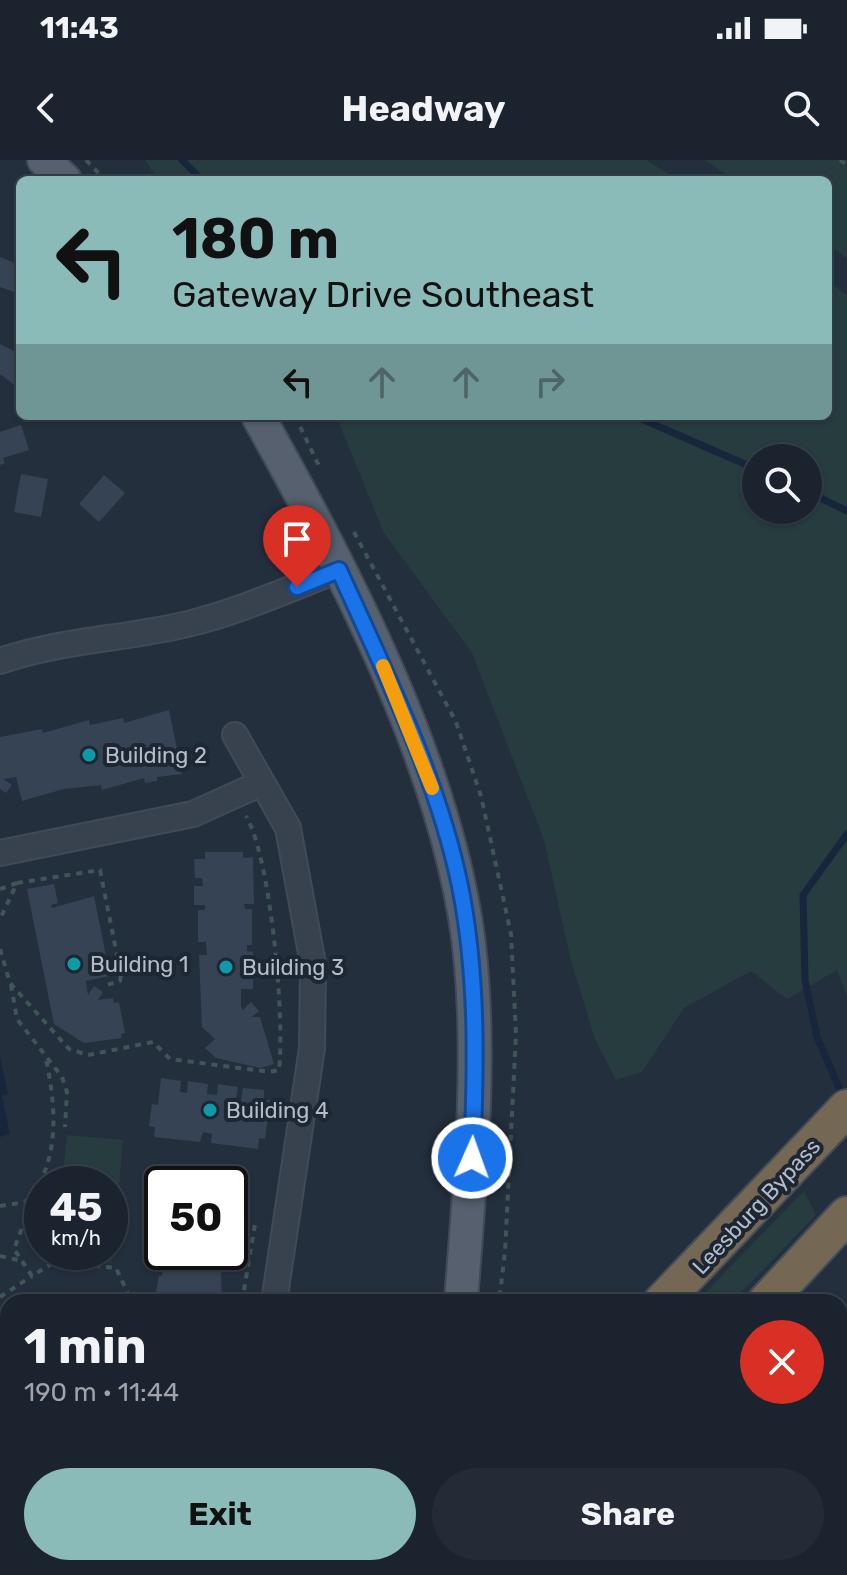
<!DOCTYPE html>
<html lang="en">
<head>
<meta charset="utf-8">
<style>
  :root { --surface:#1b232e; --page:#242b36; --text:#f1f3f6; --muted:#a0a4aa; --line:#39404a; --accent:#8bbbb9 }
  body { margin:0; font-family:Rubik,sans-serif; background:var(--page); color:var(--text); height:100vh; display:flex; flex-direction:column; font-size:30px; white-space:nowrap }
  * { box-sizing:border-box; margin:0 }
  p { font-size:26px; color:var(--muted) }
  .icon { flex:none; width:44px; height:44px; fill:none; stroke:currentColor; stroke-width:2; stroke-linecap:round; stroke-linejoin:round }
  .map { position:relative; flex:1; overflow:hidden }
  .drawer { position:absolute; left:0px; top:1134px; width:848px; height:282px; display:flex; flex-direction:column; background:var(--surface); border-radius:24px 24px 0 0; box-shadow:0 2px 6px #0004,0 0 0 2px var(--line) }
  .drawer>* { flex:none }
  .hud { position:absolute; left:16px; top:16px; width:816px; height:244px; border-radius:12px; box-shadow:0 2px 6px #0004,0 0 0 2px var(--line); background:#8bbbb9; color:#111; overflow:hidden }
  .fabs { position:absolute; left:742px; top:284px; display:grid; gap:16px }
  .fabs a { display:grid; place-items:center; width:80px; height:80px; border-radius:50%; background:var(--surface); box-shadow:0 2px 6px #0004,0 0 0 2px var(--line); font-size:40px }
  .speed { position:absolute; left:24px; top:1006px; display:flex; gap:16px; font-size:40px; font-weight:700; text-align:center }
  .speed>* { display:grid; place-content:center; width:104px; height:104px; border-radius:50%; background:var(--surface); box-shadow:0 2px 6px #0004,0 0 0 2px var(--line); line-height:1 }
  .speed small { font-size:20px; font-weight:400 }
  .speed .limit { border:4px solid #111; border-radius:12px; background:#fff; color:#111 }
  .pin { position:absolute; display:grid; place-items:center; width:68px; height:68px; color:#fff; margin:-82px -34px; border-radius:50% 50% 50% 0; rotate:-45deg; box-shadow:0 0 8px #0007 }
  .pin .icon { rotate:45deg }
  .me { position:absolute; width:88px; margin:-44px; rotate:2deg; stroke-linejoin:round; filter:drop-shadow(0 0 6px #0008) }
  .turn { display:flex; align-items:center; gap:28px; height:168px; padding:0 24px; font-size:36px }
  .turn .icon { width:104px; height:104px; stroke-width:2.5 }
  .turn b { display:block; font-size:56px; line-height:68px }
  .lanes { display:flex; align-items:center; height:76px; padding:0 24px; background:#0003; justify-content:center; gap:40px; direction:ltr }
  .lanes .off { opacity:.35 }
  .round { display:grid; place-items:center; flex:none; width:84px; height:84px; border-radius:42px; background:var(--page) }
  .overview { display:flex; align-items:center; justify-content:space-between; height:136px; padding:0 24px }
  h1 { font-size:48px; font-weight:700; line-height:60px }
  .action { display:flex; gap:16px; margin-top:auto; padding:16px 24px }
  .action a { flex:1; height:92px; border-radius:48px; background:var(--accent); color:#111; font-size:32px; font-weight:700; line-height:92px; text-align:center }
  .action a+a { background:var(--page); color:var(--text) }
  .status { display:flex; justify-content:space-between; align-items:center; height:56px; padding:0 40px; background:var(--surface); direction:ltr }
  .status svg { height:22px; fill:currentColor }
  header { display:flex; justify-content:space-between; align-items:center; height:104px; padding:0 24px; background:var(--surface); font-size:36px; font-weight:700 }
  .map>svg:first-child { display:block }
  .green { fill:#263c3f; fill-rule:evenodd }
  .water { fill:#17263c }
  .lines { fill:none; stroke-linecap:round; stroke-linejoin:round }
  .stream { stroke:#17263c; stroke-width:7 }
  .building { fill:#364354 }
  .minor-casing { stroke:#414a57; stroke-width:28 }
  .major-casing { stroke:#414a57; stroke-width:36 }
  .highway-casing { stroke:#434c59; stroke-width:40 }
  .path { stroke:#3f5557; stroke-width:4; stroke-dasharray:6 6; stroke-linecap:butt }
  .minor { stroke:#38414e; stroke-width:24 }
  .major { stroke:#56606e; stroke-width:32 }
  .highway { stroke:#746855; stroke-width:36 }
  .route-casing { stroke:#114b97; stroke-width:20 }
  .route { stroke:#1a73e8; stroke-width:14 }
  .slow { stroke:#f59e0b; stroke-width:14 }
  .culture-dot { fill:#0f9aa8; stroke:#1d2633; stroke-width:3 }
  .labels { text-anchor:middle; stroke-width:8; stroke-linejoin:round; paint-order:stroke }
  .poi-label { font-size:22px; fill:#b4bcc9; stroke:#1d2633; text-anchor:start }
  .street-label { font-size:22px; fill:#b4bcc9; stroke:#1d2633 }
</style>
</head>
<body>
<div class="status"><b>11:43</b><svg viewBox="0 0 49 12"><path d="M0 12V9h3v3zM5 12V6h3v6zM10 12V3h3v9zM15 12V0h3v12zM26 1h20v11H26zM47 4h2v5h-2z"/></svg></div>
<header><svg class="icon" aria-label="back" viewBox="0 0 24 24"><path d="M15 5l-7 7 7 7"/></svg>Headway<svg class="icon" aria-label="search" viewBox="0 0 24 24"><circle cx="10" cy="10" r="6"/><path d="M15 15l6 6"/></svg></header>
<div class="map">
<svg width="847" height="1415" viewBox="0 0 847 1415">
  <rect width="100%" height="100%" fill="#242f3e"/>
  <path class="green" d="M145,0h501l33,20h-521z
    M705,0h142v98l-19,-13v-65h-94z
    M828,121l19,14v701l-10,-26 -50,29 -36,-28 -67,37 -42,64 -26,8 -21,-41 -24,-78 -27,-121 -72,-187 -88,-120 -48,-117h492zM808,298v52h-52v-52z
    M67,975l56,5 -11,123 -57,-5v-6h55v-68h-48z
    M804,1031l12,24 -84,87h-36z
    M847,1166v86l-7,10v-90z
    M382,1408h49l-9,7h-50z
    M585,1408h145l-14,7h-140z"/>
  <path class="water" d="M0,896l8,38 -6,2 8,38 -10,3z"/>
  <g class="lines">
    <path class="stream" d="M182,0l20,20
      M635,256l121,53
      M808,332l39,19
      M844,939l-27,-62 -12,-57 -2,-85 44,-61
      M840,1213l7,-12
      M610,1415l13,-7"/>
  </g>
  <path class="building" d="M0,97l20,8 -3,28 -17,-6z
    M0,184l20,10v35l-20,-15z
    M21,265l8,25 -26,8 2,5 -5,2v-33z
    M21,314l27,5 -7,38 -27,-5z
    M104,315l21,18 -26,29 -20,-18z
    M169,550l13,64 -25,3v4l-12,2 -1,-5 -42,12 -1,-5 -37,4 -42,12 -6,-24 -13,2 9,6 -6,8 -6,-4v-52l42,-8 1,4 46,-13 1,5 33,-7 1,5z
    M205,692h38v6l10,-1 1,47h-10l1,5h7v36h-5v6l6,1v37h-12v18l2,3 8,-8 8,9 -7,6h8l14,47 -13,4 -45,-10 -11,-10 10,-9 -13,-12 -3,-72h8l-1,-13h-8v-32h7v-5h-11v-19h9l-1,-8h-7l-1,-19h11z
    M54,724l4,19 -7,2 1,3 42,-12 16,80 -24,5 2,14 6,-9 9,6 -5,8 15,-2 1,5 5,-1 6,31 -4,1 1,4 -38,5 -30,-19 -27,-135z
    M161,918l20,3 -1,11 7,1 1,-12 20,3 -1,10 10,1 1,-11 20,3 -2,13 5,1 2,-13 21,2v10h6l-5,39 -6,-1 -1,11 -47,-6 1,-9 -9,-2 -3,10 -46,-5 1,-10 -6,-1 3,-22 6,1z
    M210,1005l38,4 -8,40 -10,-2v-23h-49z
    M170,1092h60l-9,22 1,28h-63l1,-4 -5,-1 4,-21h3l2,-13 4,1z
    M0,1309l6,22 -6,1z"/>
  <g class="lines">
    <g class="minor-casing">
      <path id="minor" d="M0,501c61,-21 125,-22 188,-37 52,-13 101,-35 151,-54
        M235,575l53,93 25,136 -1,84 -38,254
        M0,693l193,-39 69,-31
        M0,1382l8,-2"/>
    </g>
    <g class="major-casing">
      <path id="major" d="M44,0l21,20
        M258,256c89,160 197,365 213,548 10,113 -2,226 -10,338"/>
    </g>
    <g class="highway-casing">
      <path id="highway" d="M662,1142l185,-194
        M766,1142l81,-87
        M338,1415l9,-7
        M455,1415l9,-7"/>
    </g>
    <path class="path" d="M86,0l19,20
      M840,0l7,5
      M295,256l25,52
      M354,372l102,190 25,74 30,138 5,100 -11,218 -6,50
      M17,723l83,-13 21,105 -1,6 -17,5
      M0,729l17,-6 -17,36
      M0,789l10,34 59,66 19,6 65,-13 17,17 100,13 9,-2c6,-50 -8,-212 -33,-254
      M11,825l6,34 45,58 5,15 -2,35
      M42,1030l-5,-1 -23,60 18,27 22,-14 62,6 16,34
      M0,1046l25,-4c37,-37 31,-99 20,-147
      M0,1096l22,5
      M0,1137l32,-21
      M242,1142l13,-78 -11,-1
      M0,1182l1,25 7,6"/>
    <use href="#minor" class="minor"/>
    <use href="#major" class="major"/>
    <use href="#highway" class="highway"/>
  </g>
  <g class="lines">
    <g class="route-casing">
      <path id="route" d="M297,427l42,-17c46,103 98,205 121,316 18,90 16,181 12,272"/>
    </g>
    <use href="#route" class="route"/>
    <path class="slow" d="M383,506l49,122"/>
  </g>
  <g class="culture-dot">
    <circle cx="89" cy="595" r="8"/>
    <circle cx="74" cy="804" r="8"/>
    <circle cx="226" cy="807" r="8"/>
    <circle cx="210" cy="950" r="8"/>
  </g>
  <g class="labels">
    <g class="poi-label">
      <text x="105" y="603">Building 2</text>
      <text x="90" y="812">Building 1</text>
      <text x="242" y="815">Building 3</text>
      <text x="226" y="958">Building 4</text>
    </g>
    <g class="street-label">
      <text transform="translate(756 1046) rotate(-47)" y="8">Leesburg Bypass</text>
    </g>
  </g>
</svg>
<div class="fabs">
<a><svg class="icon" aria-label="search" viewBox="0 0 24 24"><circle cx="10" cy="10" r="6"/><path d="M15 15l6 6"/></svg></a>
</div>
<div class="speed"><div>45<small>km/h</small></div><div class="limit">50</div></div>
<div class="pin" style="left:297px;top:427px;background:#d93025"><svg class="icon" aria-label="arrive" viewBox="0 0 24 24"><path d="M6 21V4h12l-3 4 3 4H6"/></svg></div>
<svg class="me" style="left:472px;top:998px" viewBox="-20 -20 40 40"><circle r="17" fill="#1a73e8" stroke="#fff" stroke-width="3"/><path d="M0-11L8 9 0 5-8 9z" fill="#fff"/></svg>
<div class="hud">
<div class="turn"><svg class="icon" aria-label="left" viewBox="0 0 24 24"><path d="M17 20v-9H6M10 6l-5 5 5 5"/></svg><div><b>180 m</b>Gateway Drive Southeast</div></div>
<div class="lanes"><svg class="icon" aria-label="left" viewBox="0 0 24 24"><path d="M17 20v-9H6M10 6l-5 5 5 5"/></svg><svg class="icon off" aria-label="ahead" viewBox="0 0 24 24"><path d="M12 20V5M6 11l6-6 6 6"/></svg><svg class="icon off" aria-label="ahead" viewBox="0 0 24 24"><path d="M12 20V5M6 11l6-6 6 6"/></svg><svg class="icon off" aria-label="right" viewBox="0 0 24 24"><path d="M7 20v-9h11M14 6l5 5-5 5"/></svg></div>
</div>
<section class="drawer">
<div class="overview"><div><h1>1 min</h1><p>190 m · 11:44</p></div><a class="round" style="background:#d93025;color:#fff"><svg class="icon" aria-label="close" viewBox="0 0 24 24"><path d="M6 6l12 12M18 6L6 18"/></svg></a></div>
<div class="action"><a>Exit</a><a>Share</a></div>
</section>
</div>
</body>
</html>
